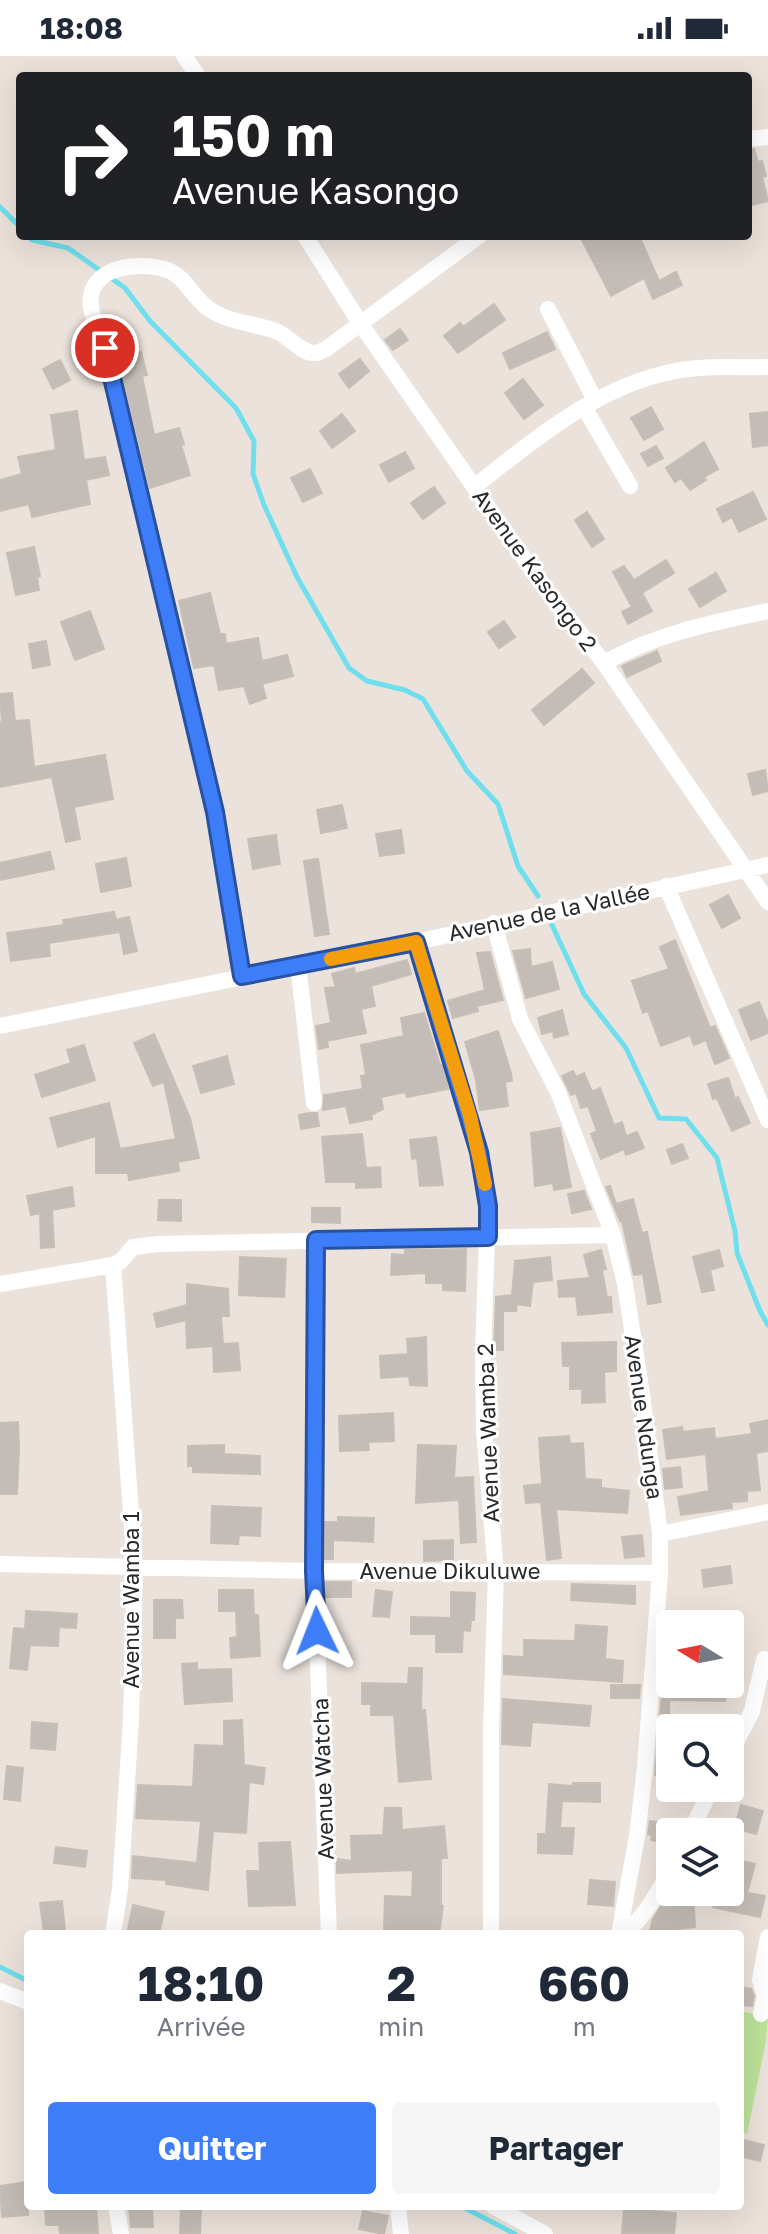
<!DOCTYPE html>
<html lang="fr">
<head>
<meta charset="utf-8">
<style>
  :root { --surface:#fff; --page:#f6f6f7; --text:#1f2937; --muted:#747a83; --accent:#3d7df7 }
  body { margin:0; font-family:"Golos Text",sans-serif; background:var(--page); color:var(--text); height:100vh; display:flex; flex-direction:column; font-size:30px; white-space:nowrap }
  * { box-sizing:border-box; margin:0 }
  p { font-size:26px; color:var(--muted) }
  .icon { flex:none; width:44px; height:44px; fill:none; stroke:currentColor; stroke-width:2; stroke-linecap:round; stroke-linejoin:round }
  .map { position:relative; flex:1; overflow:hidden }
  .sheet { position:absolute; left:24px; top:1874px; width:720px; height:280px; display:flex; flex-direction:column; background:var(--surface); border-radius:8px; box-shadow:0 8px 32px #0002 }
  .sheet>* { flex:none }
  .top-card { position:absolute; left:16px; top:16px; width:736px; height:168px; border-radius:8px; box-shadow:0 8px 32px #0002; background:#202124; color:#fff; overflow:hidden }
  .needle { width:52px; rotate:280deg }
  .buttons { position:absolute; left:656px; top:1554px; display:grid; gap:16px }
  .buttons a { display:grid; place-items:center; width:88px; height:88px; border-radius:8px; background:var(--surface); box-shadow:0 8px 32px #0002; font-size:40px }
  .pin { position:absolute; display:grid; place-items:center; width:68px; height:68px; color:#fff; margin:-34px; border:4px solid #fff; border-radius:50%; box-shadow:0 2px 8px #0007 }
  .me { position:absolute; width:88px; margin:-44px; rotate:358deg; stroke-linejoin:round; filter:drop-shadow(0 0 6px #0008) }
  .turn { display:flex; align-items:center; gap:28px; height:168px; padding:0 24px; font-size:36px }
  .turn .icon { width:104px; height:104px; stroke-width:2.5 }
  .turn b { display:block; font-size:56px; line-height:68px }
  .eta { display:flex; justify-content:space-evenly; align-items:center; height:136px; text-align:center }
  .eta b { font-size:48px; font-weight:700; line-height:56px }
  .cta { display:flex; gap:16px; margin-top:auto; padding:16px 24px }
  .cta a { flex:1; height:92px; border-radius:8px; background:var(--accent); color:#fff; font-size:32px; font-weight:700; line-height:92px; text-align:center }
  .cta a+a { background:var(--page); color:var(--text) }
  .status { display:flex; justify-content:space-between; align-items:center; height:56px; padding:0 40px; background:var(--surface); direction:ltr }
  .status svg { height:22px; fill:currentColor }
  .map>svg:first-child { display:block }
  .green { fill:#bde298 }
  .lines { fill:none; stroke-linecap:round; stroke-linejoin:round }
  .stream { stroke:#6fdfed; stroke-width:5 }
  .building { fill:#c4bdb7; stroke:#c7beb5; stroke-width:2 }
  .minor { stroke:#fff; stroke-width:16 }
  .route-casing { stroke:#2851a1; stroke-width:20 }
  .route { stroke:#3d7df7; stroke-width:14 }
  .slow { stroke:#f59e0b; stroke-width:14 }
  .labels { text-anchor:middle; stroke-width:6; stroke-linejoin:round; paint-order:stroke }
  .street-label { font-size:22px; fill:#292929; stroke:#fff }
</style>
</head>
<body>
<div class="status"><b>18:08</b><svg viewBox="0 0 49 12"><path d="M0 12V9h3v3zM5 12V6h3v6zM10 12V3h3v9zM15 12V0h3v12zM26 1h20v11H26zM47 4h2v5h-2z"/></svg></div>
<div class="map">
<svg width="768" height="2178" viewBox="0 0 768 2178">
  <rect width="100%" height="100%" fill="#ebe2db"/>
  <path class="green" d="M740,1955l28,6 -2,24 -19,93 -7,-2z"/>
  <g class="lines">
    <path class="stream" d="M0,151l20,20
      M28,180l4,4 36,8 57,40 25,33 86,87 18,33 -1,33 11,31 33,72 52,91 18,13 38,9 18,9 44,72 31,33 20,62 20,30
      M552,869l32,69 42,54 33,70 27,1 31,39 18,73 2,22 23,58 8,14
      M0,1911l28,14
      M461,2150l54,28"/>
  </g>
  <path class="building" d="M754,93l4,13 4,-1 4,15 -4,1 6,24 -20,5v-56z
    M590,180h49l20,45 17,-9 6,13 -29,14 -9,-21 -33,18 -29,-56z
    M494,248l11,16 -47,33 -14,-17 16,-13 3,4z
    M400,273l8,11 -15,10 -8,-10z
    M547,276l8,17 -45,20 -7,-16z
    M141,296l6,23 -5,1 12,59 25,-7 5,16 -3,1 9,30 -40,13 -31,-129z
    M360,303l9,12 -20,17 -10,-14z
    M60,304l10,20 -17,9 -10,-20z
    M523,323l20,26 -19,14 -19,-26z
    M651,351l12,22 -19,11 -13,-22z
    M77,355l7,49 21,-3 4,18 -23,5 4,24 -58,13 -3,-13 -29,7v-31l22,-6 -4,-17 38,-7 -5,-35z
    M768,356v33l-15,2 -3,-33z
    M342,358l13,17 -23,17 -12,-17z
    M704,386l14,27 -14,8 2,3 -16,10 -9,-12 -6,4 -9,-14z
    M656,390l7,12 -15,8 -7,-12z
    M405,396l9,16 -25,14 -9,-17z
    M310,413l12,24 -19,9 -12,-24z
    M434,431l11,16 -22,16 -12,-16z
    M753,436l13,27 -27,13 -7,-15 -9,5 -6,-13z
    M587,456l17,27 -12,8 -17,-27z
    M34,491l6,29 -3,1 2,13 -23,5 -9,-42z
    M666,504l8,13 -32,20 10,18 -24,13 -6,-12 10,-5 -19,-35 11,-6 10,14z
    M716,517l10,18 -26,16 -11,-18z
    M210,537l10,41h5l1,10 32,-6 4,23 25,-6 6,21 -31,8 4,14 -16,6 -6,-18 -25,4 -5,-25 -20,3 -15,-67z
    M90,555l14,38 -29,11 -14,-38z
    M504,565l11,16 -16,11 -11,-16z
    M46,585l4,24 -17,3 -4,-24z
    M657,595l4,10 -34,16 -5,-11z
    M582,613l12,14 -50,42 -12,-15z
    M12,637l3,28 14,-1 5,47 71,-12 8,44 -39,8 6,32 -14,3 -14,-65 -52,10v-65h2l-2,-28z
    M765,714l3,21 -15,4 -5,-21z
    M342,749l5,23 -26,5 -4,-23z
    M401,774l3,23 -24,3 -4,-22z
    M276,779l4,29 -27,5 -5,-30z
    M50,796l4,17 -54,11v-17z
    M126,802l5,28 -30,6 -5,-28z
    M318,803l11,75 -14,2 -11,-75z
    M728,839l12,23 -18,10 -12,-23z
    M114,856l2,8 13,-3 8,34 -13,3 -4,-22 -71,11 1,13 -39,5 -4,-28 57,-8 -1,-5z
    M675,884l35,88 5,-2 14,32 -14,6 -9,-24 -12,5 -4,-10 -29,11 -13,-35 -5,2 -11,-32 37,-12 -9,-22z
    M530,893l1,18 21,-5 7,27 -33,9 -13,-47z
    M490,896l13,48 -26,6 1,5 -25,7 -5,-17 37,-11 -8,-37z
    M407,904l4,14 -40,12 4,20 -14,3 5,24 -39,8 1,6 -9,2 -3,-23 15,-3 -6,-35 11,-1 -4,-13 22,-6 1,6z
    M759,946l9,21v10l-17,7 -12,-30z
    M562,954l6,24 -14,4 -1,-7 -11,3 -4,-16z
    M424,957l16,52h3l5,24 -41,8 -2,-5 -24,5 2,12 -12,6 1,4 -22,4 -4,-17 -23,4 1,-15 39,-6 -2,-13 5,-1 -5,-30 43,-9 -3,-18z
    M498,975l13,42 1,8 -7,1 3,24 -28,4 -4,-30 -11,-38z
    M154,978l36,84 9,40 -21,4 1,9 -50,9 -1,-7h-32v-37l-38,11 -8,-29 59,-15 11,46 56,-10 -12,-57 -11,4 -19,-43z
    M84,989l11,35 -53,17 -7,-22 36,-12 -4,-13z
    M227,1000l7,28 -33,9 -8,-27z
    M573,1015l3,6 8,-4 8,19 8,-4 14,37 8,-3 4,14 11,-4 7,16 -18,7 -2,-6 -23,10 -10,-25 6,-3 -9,-25 -7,2 -5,-15 -5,2 -9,-19z
    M728,1022l7,21 3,-2 12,26 -18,8 -15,-33 -4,1 -5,-15z
    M309,1057h8l2,13 -18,3 -2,-14z
    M560,1072l11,59 -17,3 -1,-7 -18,3 -4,-53z
    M362,1078l4,34 14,-1 1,20 -25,1v-6h-30l-4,-45z
    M436,1081l7,48 -23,1 -3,-28 -5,1 -2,-19z
    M682,1088l6,14 -16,6 -5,-14z
    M610,1130l6,18 17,-5 9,34 5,-1 14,70 -13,2 -5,-30 -9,1 -12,-54h-2l-14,-34z
    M72,1131l2,19 -22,4 2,37 -13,1 -1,-35 -9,2 -4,-19z
    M584,1135l7,18 -19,4 -4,-19z
    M159,1144h22v21l-23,-1z
    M312,1152h28v15l-28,-1z
    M466,1193l-1,42 -22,-1v-7h-17v-10l-35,2 1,-21 13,1v-5z
    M601,1194l5,19 -4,1 5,27h4l1,15 -34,3 -2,-19 -17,1 -1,-16 32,-3 -6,-23z
    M719,1194l4,16 -13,4 4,20 -12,2 -9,-35z
    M240,1201l46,2 -2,38 -45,-2z
    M550,1201l2,23 -19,2 -3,24 -13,-2 -1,7h-13v39h-9l2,-53 16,-2 3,-34z
    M187,1228l41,5 1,27h-8l2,28 15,-1 2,27 -26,2 -1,-26 -26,2 -1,-28 -29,7 -3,-13 33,-9z
    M426,1281l1,49 -17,-1 -1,-9 -28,2 -1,-22 28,-2 -1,-15z
    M616,1286v29l-12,1 1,30 -23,1v-14h-12v-23h-7l-1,-23z
    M393,1357l1,28 -26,1 1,8 -29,1 -1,-35z
    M768,1364v31l-12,2 4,37 -13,1v10l-16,1 1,6 -51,7 -3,-18 31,-6 -3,-37 -39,5 -4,-29 19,-3 1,5 31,-4 1,11 37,-5 -2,-10z
    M18,1366l1,28 -2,44h-17v-71z
    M569,1380l1,8 13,-1 2,36 16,1v8l28,3 -2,22 -71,-4 5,49 -14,2 -6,-58 -15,1 -2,-17 18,-2 -3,-46z
    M224,1389v9l36,2v18l-67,-2v-6h-5v-20z
    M418,1389l38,1 -2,32 19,-1 3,65 -15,1 -2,-43 -43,3z
    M680,1411l2,20 -17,2 -2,-20z
    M212,1450l49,2 -1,28 -21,-1 -1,9 -27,-1z
    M338,1461l36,1 -1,24 -40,-2v19h-8v-37h13z
    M642,1479l2,21 -19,2 -3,-21z
    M453,1484v20l-29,1v-20z
    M730,1510l2,17 -28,4 -2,-17z
    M325,1526h26v15h-25z
    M572,1528l63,2v18l-64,-4z
    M219,1534h34l1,25h4l2,41 -29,2 -1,-20 7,-1 -1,-26h-17z
    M376,1534l16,2 -3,25 -16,-1z
    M451,1536l24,1 -1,27h-3l-1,11 -7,-1 -1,22h-26v-18h-25v-17l40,1z
    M154,1544h28l1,18h-8v20h-21z
    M26,1555l51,3 -1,14 -17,-1 -1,19 -28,-1 -3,25 -17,-2 4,-40 11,1z
    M576,1569l31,2 -2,32 18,2 -1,21 -118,-8v-18l20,1v-17l51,1z
    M197,1607v7l34,-1 1,32 -47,3 -3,-40z
    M409,1612h13l-1,42h4l6,69 -32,3 -5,-67h-23v-11h-9v-21l46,1z
    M663,1626l64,2 -2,17 -56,-1 1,90h-12v-15h-3z
    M611,1629h29l-1,13h-28z
    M503,1643l88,7 -2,20 -57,-4 -2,24 -28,-2z
    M242,1664l2,45 21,3 -2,16 -14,-2 -3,51 -33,-2 -5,59 -42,-6v-4l-34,-2 1,-22 64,7 4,-42 -65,-3 2,-33 55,2 2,-42 29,1v-25z
    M32,1666l25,2 -2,26 -24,-2z
    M7,1710l16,2 -3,33 -16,-2z
    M573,1727h27v19l-38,-1 -2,27h14l-2,26 -34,-1v-19h8l3,-50 24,2z
    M741,1749l22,6 -7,23 -22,-6z
    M385,1752h16l1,22 42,-4 3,32h-6v47l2,1 -4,28h-55l1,-38 27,1 1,-27 -76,3v-14l15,2 -1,-25 32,-1z
    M650,1765l20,3v20l-19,-4 1,-5 -4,-1z
    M290,1786l5,63 -46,1 -2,-35h13l-1,-28z
    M56,1791l31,4 -2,16 -31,-4z
    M730,1802l25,6 -8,29 18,3 -5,21 -47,-10 3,-15h14z
    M590,1824l25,2 -2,24 -25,-2z
    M670,1836h23l2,35 -30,4 -1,3h-15l4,-15z
    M62,1845l3,30 -21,2 -4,-30z
    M133,1849l31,7 -5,22 -31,-5z
    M740,1931l11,2 3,7 -2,10 -12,-1z
    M740,2083l24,6 -4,16 -20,-5z
    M28,2126v33l-26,2 -2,-31z
    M45,2150h51l2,28h-38l-1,-9h-13z
    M181,2150h20l-1,28h-20z
    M129,2151h23l1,20h-22z
    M624,2153l52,4 -2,21h-52z
    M363,2155l25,5 -4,18 -25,-5z"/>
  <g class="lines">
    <path class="minor" d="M184,0l14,20
      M748,83l20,-2
      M305,180l55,87 149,214 41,58 54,68 164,239
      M548,253l47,91
      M584,351l46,79
      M474,431c61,-48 123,-101 201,-116 31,-6 62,-3 93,-4
      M604,607c51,-29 107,-40 164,-52
      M666,830l102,234
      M494,867l26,96 38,73 55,143 12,49 17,110 18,140v39l-15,194 -8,70 -18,97
      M416,886l54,174 14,60 4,30 -5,147 1,78 12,142 -5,155v206
      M298,909l16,138
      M242,920l-27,-164 -110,-464c-5,-13 -12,-28 -14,-41 -6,-42 51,-47 79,-36 16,7 24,28 39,38 20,14 47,14 69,23 11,5 24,22 37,21 4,0 8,-3 11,-4l153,-113
      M0,970l416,-84 352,-77
      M316,1184l-2,331 15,363
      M0,1228l113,-19 8,-4 12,-14 25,-3 455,-9
      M660,1478l108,-22
      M0,1508l314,7 346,2
      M730,1698l22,-43 12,-52
      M690,1776l22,-44
      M113,1878l7,-45 11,-169 4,-152 -22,-303
      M624,1878c21,-17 33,-40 46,-64
      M0,1935l28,11
      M761,1958l4,-18 -5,-16 8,-43
      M116,2150l5,28
      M398,2150l3,28
      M493,2150l52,28"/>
  </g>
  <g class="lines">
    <g class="route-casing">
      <path id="route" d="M105,292l110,464 27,164 174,-34 63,210 9,54v31l-172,3 -2,331 3,60"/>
    </g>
    <use href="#route" class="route"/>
    <path class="slow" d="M331,903l85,-17 54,174 15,68"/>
  </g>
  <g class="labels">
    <g class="street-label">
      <text transform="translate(535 514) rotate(54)" y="8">Avenue Kasongo 2</text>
      <text transform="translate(549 856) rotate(-12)" y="8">Avenue de la Vallée</text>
      <text transform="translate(644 1361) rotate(82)" y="8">Avenue Ndunga</text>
      <text transform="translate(488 1377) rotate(-92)" y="8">Avenue Wamba 2</text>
      <text x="450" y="1523">Avenue Dikuluwe</text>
      <text transform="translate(131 1544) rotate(-90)" y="8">Avenue Wamba 1</text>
      <text transform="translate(323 1723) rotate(-92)" y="8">Avenue Watcha</text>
    </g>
  </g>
</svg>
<div class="buttons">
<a><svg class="needle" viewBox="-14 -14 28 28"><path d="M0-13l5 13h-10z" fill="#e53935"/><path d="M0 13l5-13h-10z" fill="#747a83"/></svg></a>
<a><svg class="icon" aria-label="search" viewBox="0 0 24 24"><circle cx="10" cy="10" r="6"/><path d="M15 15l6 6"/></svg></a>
<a><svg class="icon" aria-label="layers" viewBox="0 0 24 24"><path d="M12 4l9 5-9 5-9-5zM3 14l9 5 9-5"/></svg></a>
</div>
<div class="pin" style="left:105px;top:292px;background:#d93025"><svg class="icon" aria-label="arrive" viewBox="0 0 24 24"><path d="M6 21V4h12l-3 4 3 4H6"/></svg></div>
<svg class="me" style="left:317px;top:1575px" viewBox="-20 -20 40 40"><path d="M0-17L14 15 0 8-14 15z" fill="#3d7df7" stroke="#fff" stroke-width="4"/></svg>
<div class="top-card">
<div class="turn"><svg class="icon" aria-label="right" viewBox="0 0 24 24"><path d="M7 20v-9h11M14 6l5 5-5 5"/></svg><div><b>150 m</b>Avenue Kasongo</div></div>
</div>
<section class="sheet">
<div class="eta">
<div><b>18:10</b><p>Arrivée</p></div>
<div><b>2</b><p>min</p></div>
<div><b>660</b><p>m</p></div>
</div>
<div class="cta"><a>Quitter</a><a>Partager</a></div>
</section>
</div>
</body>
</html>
